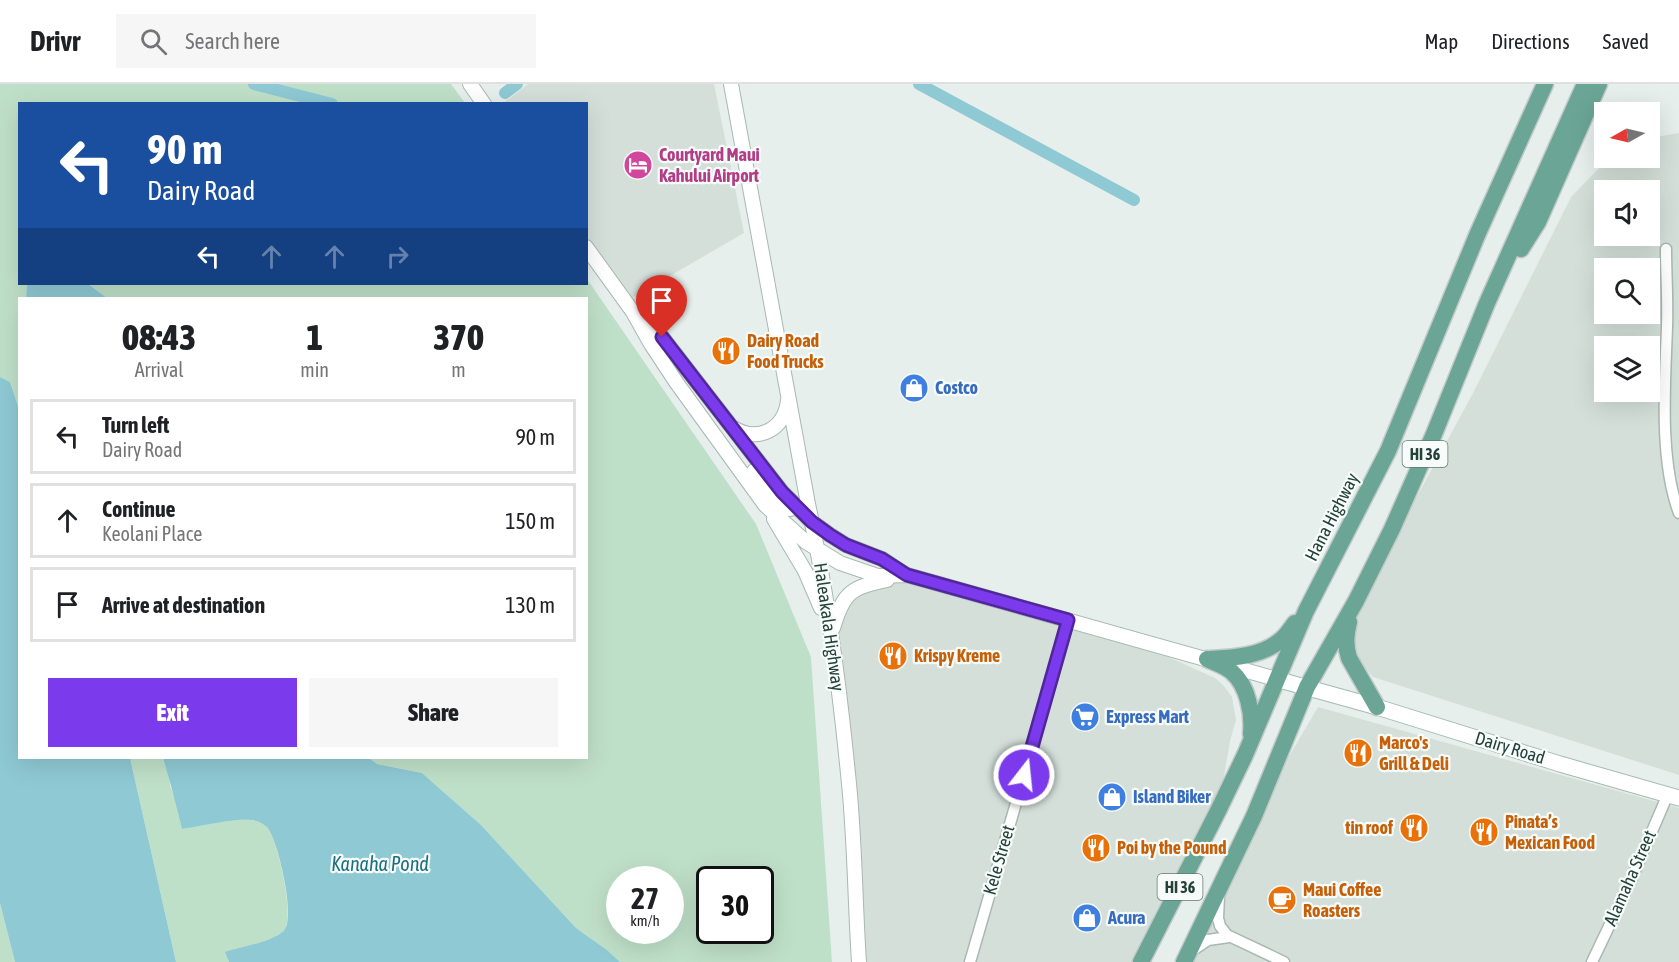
<!DOCTYPE html>
<html lang="en">
<head>
<meta charset="utf-8">
<style>
  :root { --surface:#fff; --page:#f6f6f6; --text:#202124; --muted:#757577; --line:#e0e0e0; --accent:#7c3aed }
  body { margin:0; font-family:"Asap Condensed",sans-serif; background:var(--page); color:var(--text); height:100vh; display:flex; flex-direction:column; font-size:22px; white-space:nowrap }
  * { box-sizing:border-box; margin:0 }
  p { font-size:20px; color:var(--muted) }
  .icon { flex:none; width:33px; height:33px; fill:none; stroke:currentColor; stroke-width:2; stroke-linecap:round; stroke-linejoin:round }
  .map { position:relative; flex:1; overflow:hidden }
  .drawer { position:absolute; left:18px; top:213px; width:570px; height:462px; display:flex; flex-direction:column; background:var(--surface); border-radius:0px; box-shadow:0 6px 24px #0002 }
  .drawer>* { flex:none }
  .banner { position:absolute; left:18px; top:18px; width:570px; height:183px; border-radius:0px; box-shadow:0 6px 24px #0002; background:#1a4fa0; color:#fff; overflow:hidden }
  .needle { width:39px; rotate:262deg }
  .tools { position:absolute; left:1594px; top:18px; display:grid; gap:12px }
  .tools a { display:grid; place-items:center; width:66px; height:66px; border-radius:0px; background:var(--surface); box-shadow:0 6px 24px #0002; font-size:30px }
  .speed { position:absolute; left:606px; top:782px; display:flex; gap:12px; font-size:30px; font-weight:700; text-align:center }
  .speed>* { display:grid; place-content:center; width:78px; height:78px; border-radius:50%; background:var(--surface); box-shadow:0 6px 24px #0002; line-height:1 }
  .speed small { font-size:15px; font-weight:400 }
  .speed .limit { border:3px solid #111; border-radius:9px; background:#fff; color:#111 }
  .pin { position:absolute; display:grid; place-items:center; width:51px; height:51px; color:#fff; margin:-62px -26px; border-radius:50% 50% 50% 0; rotate:-45deg; box-shadow:0 0 6px #0007 }
  .pin .icon { rotate:45deg }
  .me { position:absolute; width:66px; margin:-33px; rotate:16deg; stroke-linejoin:round; filter:drop-shadow(0 0 4px #0008) }
  .turn { display:flex; align-items:center; gap:21px; height:126px; padding:0 30px; font-size:27px }
  .turn .icon { width:78px; height:78px; stroke-width:2.5 }
  .turn b { display:block; font-size:42px; line-height:51px }
  .lanes { display:flex; align-items:center; height:57px; padding:0 30px; background:#0003; justify-content:center; gap:30px; direction:ltr }
  .lanes .off { opacity:.35 }
  .eta { display:flex; justify-content:space-evenly; align-items:center; height:102px; text-align:center }
  .eta b { font-size:36px; font-weight:800; line-height:42px }
  .cta { display:flex; gap:12px; margin-top:auto; padding:12px 30px }
  .cta a { flex:1; height:69px; border-radius:0px; background:var(--accent); color:#fff; font-size:24px; font-weight:800; line-height:69px; text-align:center }
  .cta a+a { background:var(--page); color:var(--text) }
  ul { padding:0; list-style:none }
  li { display:flex; align-items:center; gap:18px; height:75px; margin:0 12px 9px; padding:0 18px; border:3px solid var(--line); border-radius:0px }
  li div { flex:1 }
  li b { display:block; font-size:22px }
  li em { font-style:normal }
  header { display:flex; align-items:center; gap:36px; box-sizing:border-box; height:84px; padding:0 30px; background:var(--surface); border-bottom:2px solid var(--line) }
  header strong { font-size:28px }
  nav { display:flex; gap:33px; margin-inline-start:auto; font-size:21px }
  .search { width:420px; height:54px; background:var(--page); display:flex; align-items:center; gap:15px; box-sizing:border-box; padding:0 21px; border-radius:0px; color:var(--muted); font-size:22px }
  .map>svg:first-child { display:block }
  .built { fill:#d4dfda; fill-rule:evenodd }
  .green { fill:#bfe0c8; fill-rule:evenodd }
  .water { fill:#8ec9d4 }
  .lines { fill:none; stroke-linecap:round; stroke-linejoin:round }
  .canal { stroke:#8ec9d4; stroke-width:12 }
  .minor-casing { stroke:#a8b8b2; stroke-width:13 }
  .tertiary-casing { stroke:#a8b8b2; stroke-width:16 }
  .secondary-casing { stroke:#a4bbb3; stroke-width:17 }
  .primary-casing { stroke:#c2cac8; stroke-width:19 }
  .minor { stroke:#fff; stroke-width:10 }
  .tertiary { stroke:#fff; stroke-width:14 }
  .secondary { stroke:#fff; stroke-width:15 }
  .primary { stroke:#6aa596; stroke-width:16 }
  .route-casing { stroke:#51269a; stroke-width:15 }
  .route { stroke:#7c3aed; stroke-width:10 }
  .labels { text-anchor:middle; stroke-width:4.5; stroke-linejoin:round; paint-order:stroke }
  .shield { fill:#f7fbf9; stroke:#637a73; stroke-width:1.5 }
  .shield-label { font-size:16px; font-weight:bold; fill:#24423a }
  .hotel-label { font-size:18px; font-weight:bold; fill:#b23c85; stroke:#f7fbf9; text-anchor:start }
  .food-label { font-size:18px; font-weight:bold; fill:#c56008; stroke:#f7fbf9; text-anchor:start }
  .shop-label { font-size:18px; font-weight:bold; fill:#366cbe; stroke:#f7fbf9; text-anchor:start }
  .street-label { font-size:18px; fill:#24423a; stroke:#f7fbf9 }
  .water-label { font-size:20px; font-style:italic; fill:#1c6f80; stroke:#f7fbf9 }
</style>
</head>
<body>
<header>
<strong>Drivr</strong>
<div class="search"><svg class="icon" aria-label="search" viewBox="0 0 24 24"><circle cx="10" cy="10" r="6"/><path d="M15 15l6 6"/></svg>Search here</div>
<nav><a>Map</a><a>Directions</a><a>Saved</a></nav>
</header>
<div class="map">
<svg width="1679" height="878" viewBox="0 0 1679 878">
  <rect width="100%" height="100%" fill="#e6efeb"/>
  <path class="built" d="M528,0h186l30,149 -114,66 -43,-61 -1,-134h-84z
    M1679,49v642l-306,-98 -18,-22 -4,-37 121,-223 99,-198 38,-39h41v-20zM1605,106h45v46h-45zM1605,184h45v46h-45zM1605,262h45v46h-45z
    M907,491l210,59 98,44 8,7 9,12 4,23 -6,21 -12,70 -77,151h-282l-27,-329 14,-36z
    M1318,623l361,101v154h-495l70,-146z"/>
  <path class="green" d="M0,0h451l14,19 -445,1v180h7l-1,14h-6l-1,111 -9,-27 -10,-5z
    M587,195l169,245 55,133 21,305h-212l-13,-12 -31,-22 -95,-103 -59,-52 -45,-9 -8,-6h217v-460h-479l-19,-14h498zM620,795h50v51h-50zM710,795h50v51h-50z
    M130,674h33l6,17 1,11 5,12 7,31c16,-3 64,-14 77,-7 3,1 5,3 8,5 11,13 27,87 18,102 -6,11 -46,19 -59,23l3,10h-53z
    M0,819l15,59h-15z"/>
  <path class="water" d="M27,200h61l19,14h-81z
    M0,293l10,5 9,27 1,349h110l46,204h-161l-15,-59z
    M163,674h206l8,6 45,9 59,52 95,103 31,22 13,12h-391l-4,-10c13,-4 54,-12 60,-23 10,-15 -7,-89 -18,-102 -3,-2 -5,-4 -8,-5 -14,-7 -60,5 -77,7 -6,-25 -12,-48 -19,-71z"/>
  <g class="lines">
    <path class="canal" d="M254,0l78,20
      M919,0l215,116
      M505,9l12,-9"/>
    <g class="minor-casing">
      <path id="minor" d="M1666,165c0,26 2,52 1,78 -2,56 -8,133 12,186
        M1219,812l-1,22 2,8 7,9 57,27
        M1193,866l15,-10 21,-3
        M970,878l99,-342
        M1592,878l40,-84 36,-84"/>
    </g>
    <g class="tertiary-casing">
      <path id="tertiary" d="M470,0l14,20
        M731,0l77,420c20,92 32,186 41,280 6,59 6,119 10,178
        M586,163l47,65 18,32 25,38 89,123 41,37 34,21 38,13 29,-1 369,104
        M642,236l20,17 120,155 30,30 18,13 16,10 36,14 24,16
        M732,343c26,17 53,2 56,-27
        M754,387l27,35 9,3 11,-3
        M774,435l31,52 16,37
        M833,544c11,-37 18,-40 54,-48"/>
    </g>
    <g class="secondary-casing">
      <path id="secondary" d="M1276,595l101,28 183,57 119,34"/>
    </g>
    <g class="primary-casing">
      <path id="primary" d="M1521,165l17,-27 61,-138
        M1349,538c-3,13 -4,23 0,36l28,49
        M1207,575c8,4 19,7 25,13 16,14 21,42 19,62
        M1210,575c25,-1 54,-3 73,-21 5,-5 8,-10 12,-15
        M1141,878l77,-151 27,-56 61,-144 82,-160 90,-218 67,-149
        M1184,878l70,-146 53,-129 49,-86 36,-72 42,-95 53,-131 98,-219"/>
    </g>
    <use href="#minor" class="minor"/>
    <use href="#tertiary" class="tertiary"/>
    <use href="#secondary" class="secondary"/>
    <use href="#primary" class="primary"/>
  </g>
  <g class="lines">
    <g class="route-casing">
      <path id="route" d="M662,253l120,155 30,30 18,13 16,10 36,14 25,16 161,45 -44,155"/>
    </g>
    <use href="#route" class="route"/>
  </g>
  <defs>
    <g id="hotel-disc" transform="scale(1.5)"><circle r="9.5" fill="#d1479c" stroke="#f7fbf9"/><path d="M-6-4.5h1.5V1H6V5H4.5V3h-9V5H-6ZM-4 0a1.8 1.8 0 1 1 3.6 0ZM.5 0V-2.5h3Q6-2.5 6 0Z" fill="#fff"/></g>
    <g id="restaurant-disc" transform="scale(1.5)"><circle r="9.5" fill="#e8710a" stroke="#f7fbf9"/><path d="M-5-6h1v4h1v-4h1v4h1v-4h1v5L-1.5 .5V6h-2V.5L-5-1ZM5-6V6H3V1.5H1.5Q1.5-4 5-6Z" fill="#fff"/></g>
    <g id="shop-disc" transform="scale(1.5)"><circle r="9.5" fill="#3f7fe0" stroke="#f7fbf9"/><path d="M-5-2.5h2.3a2.7 3.5 0 0 1 5.4 0H5L5.5 6h-11ZM-1.5-2.5h3a1.5 2.3 0 0 0-3 0Z" fill="#fff"/></g>
    <g id="supermarket-disc" transform="scale(1.5)"><circle r="9.5" fill="#3f7fe0" stroke="#f7fbf9"/><path d="M-6-5.5h2.5l.6 2H6L4.5 2H-2.5L-4.4-4H-6ZM-1.5 3.2a1.3 1.3 0 1 0 .1 0ZM3 3.2a1.3 1.3 0 1 0 .1 0Z" fill="#fff"/></g>
    <g id="cafe-disc" transform="scale(1.5)"><circle r="9.5" fill="#e8710a" stroke="#f7fbf9"/><path d="M-5.5-4.5H6V0H3Q3 3.5 0 3.5H-2.5Q-5.5 3.5-5.5 0ZM3-3.2v2h1.7v-2ZM-6 4.5H4V6H-6Z" fill="#fff"/></g>
  </defs>
  <g fill-rule="evenodd">
    <use href="#hotel-disc" x="638" y="81"/>
    <use href="#restaurant-disc" x="726" y="267"/>
    <use href="#shop-disc" x="914" y="304"/>
    <use href="#restaurant-disc" x="893" y="572"/>
    <use href="#supermarket-disc" x="1085" y="633"/>
    <use href="#restaurant-disc" x="1358" y="669"/>
    <use href="#shop-disc" x="1112" y="713"/>
    <use href="#restaurant-disc" x="1414" y="744"/>
    <use href="#restaurant-disc" x="1484" y="748"/>
    <use href="#restaurant-disc" x="1096" y="764"/>
    <use href="#cafe-disc" x="1282" y="816"/>
    <use href="#shop-disc" x="1087" y="834"/>
  </g>
  <g class="labels">
    <g class="shield">
      <rect x="1402.5" y="357" width="45" height="26" rx="4.5"/>
      <rect x="1157.5" y="790" width="45" height="26" rx="4.5"/>
    </g>
    <g class="shield-label">
      <text x="1425" y="376">HI 36</text>
      <text x="1180" y="809">HI 36</text>
    </g>
    <g class="hotel-label">
      <text x="659" y="77">Courtyard Maui<tspan x="659" dy="21">Kahului Airport</tspan></text>
    </g>
    <g class="food-label">
      <text x="747" y="263">Dairy Road<tspan x="747" dy="21">Food Trucks</tspan></text>
      <text x="914" y="578">Krispy Kreme</text>
      <text x="1379" y="665">Marco's<tspan x="1379" dy="21">Grill &amp; Deli</tspan></text>
      <text x="1505" y="744">Pinata’s<tspan x="1505" dy="21">Mexican Food</tspan></text>
      <text x="1393" y="750" text-anchor="end">tin roof</text>
      <text x="1117" y="770">Poi by the Pound</text>
      <text x="1303" y="812">Maui Coffee<tspan x="1303" dy="21">Roasters</tspan></text>
    </g>
    <g class="shop-label">
      <text x="935" y="310">Costco</text>
      <text x="1106" y="639">Express Mart</text>
      <text x="1133" y="719">Island Biker</text>
      <text x="1108" y="840">Acura</text>
    </g>
    <g class="street-label">
      <text transform="translate(1332 433) rotate(-63)" y="6">Hana Highway</text>
      <text transform="translate(829 543) rotate(82)" y="6">Haleakala Highway</text>
      <text transform="translate(1510 664) rotate(17)" y="6">Dairy Road</text>
      <text transform="translate(999 776) rotate(-74)" y="6">Kele Street</text>
      <text transform="translate(1630 794) rotate(-66)" y="6">Alamaha Street</text>
    </g>
    <g class="water-label">
      <text x="380" y="787">Kanaha Pond</text>
    </g>
  </g>
</svg>
<div class="tools">
<a><svg class="needle" viewBox="-14 -14 28 28"><path d="M0-13l5 13h-10z" fill="#e53935"/><path d="M0 13l5-13h-10z" fill="#757577"/></svg></a>
<a><svg class="icon" aria-label="sound" viewBox="0 0 24 24"><path d="M4 9h4l5-4v14l-5-4H4zM17 9q2 3 0 6"/></svg></a>
<a><svg class="icon" aria-label="search" viewBox="0 0 24 24"><circle cx="10" cy="10" r="6"/><path d="M15 15l6 6"/></svg></a>
<a><svg class="icon" aria-label="layers" viewBox="0 0 24 24"><path d="M12 4l9 5-9 5-9-5zM3 14l9 5 9-5"/></svg></a>
</div>
<div class="speed"><div>27<small>km/h</small></div><div class="limit">30</div></div>
<div class="pin" style="left:662px;top:253px;background:#d93025"><svg class="icon" aria-label="arrive" viewBox="0 0 24 24"><path d="M6 21V4h12l-3 4 3 4H6"/></svg></div>
<svg class="me" style="left:1024px;top:691px" viewBox="-20 -20 40 40"><circle r="17" fill="#7c3aed" stroke="#fff" stroke-width="3"/><path d="M0-11L8 9 0 5-8 9z" fill="#fff"/></svg>
<div class="banner">
<div class="turn"><svg class="icon" aria-label="left" viewBox="0 0 24 24"><path d="M17 20v-9H6M10 6l-5 5 5 5"/></svg><div><b>90 m</b>Dairy Road</div></div>
<div class="lanes"><svg class="icon" aria-label="left" viewBox="0 0 24 24"><path d="M17 20v-9H6M10 6l-5 5 5 5"/></svg><svg class="icon off" aria-label="ahead" viewBox="0 0 24 24"><path d="M12 20V5M6 11l6-6 6 6"/></svg><svg class="icon off" aria-label="ahead" viewBox="0 0 24 24"><path d="M12 20V5M6 11l6-6 6 6"/></svg><svg class="icon off" aria-label="right" viewBox="0 0 24 24"><path d="M7 20v-9h11M14 6l5 5-5 5"/></svg></div>
</div>
<section class="drawer">
<div class="eta">
<div><b>08:43</b><p>Arrival</p></div>
<div><b>1</b><p>min</p></div>
<div><b>370</b><p>m</p></div>
</div>
<ul>
<li><svg class="icon" aria-label="left" viewBox="0 0 24 24"><path d="M17 20v-9H6M10 6l-5 5 5 5"/></svg><div><b>Turn left</b><p>Dairy Road</p></div><em>90 m</em></li>
<li><svg class="icon" aria-label="ahead" viewBox="0 0 24 24"><path d="M12 20V5M6 11l6-6 6 6"/></svg><div><b>Continue</b><p>Keolani Place</p></div><em>150 m</em></li>
<li><svg class="icon" aria-label="arrive" viewBox="0 0 24 24"><path d="M6 21V4h12l-3 4 3 4H6"/></svg><div><b>Arrive at destination</b></div><em>130 m</em></li>
</ul>
<div class="cta"><a>Exit</a><a>Share</a></div>
</section>
</div>
</body>
</html>
